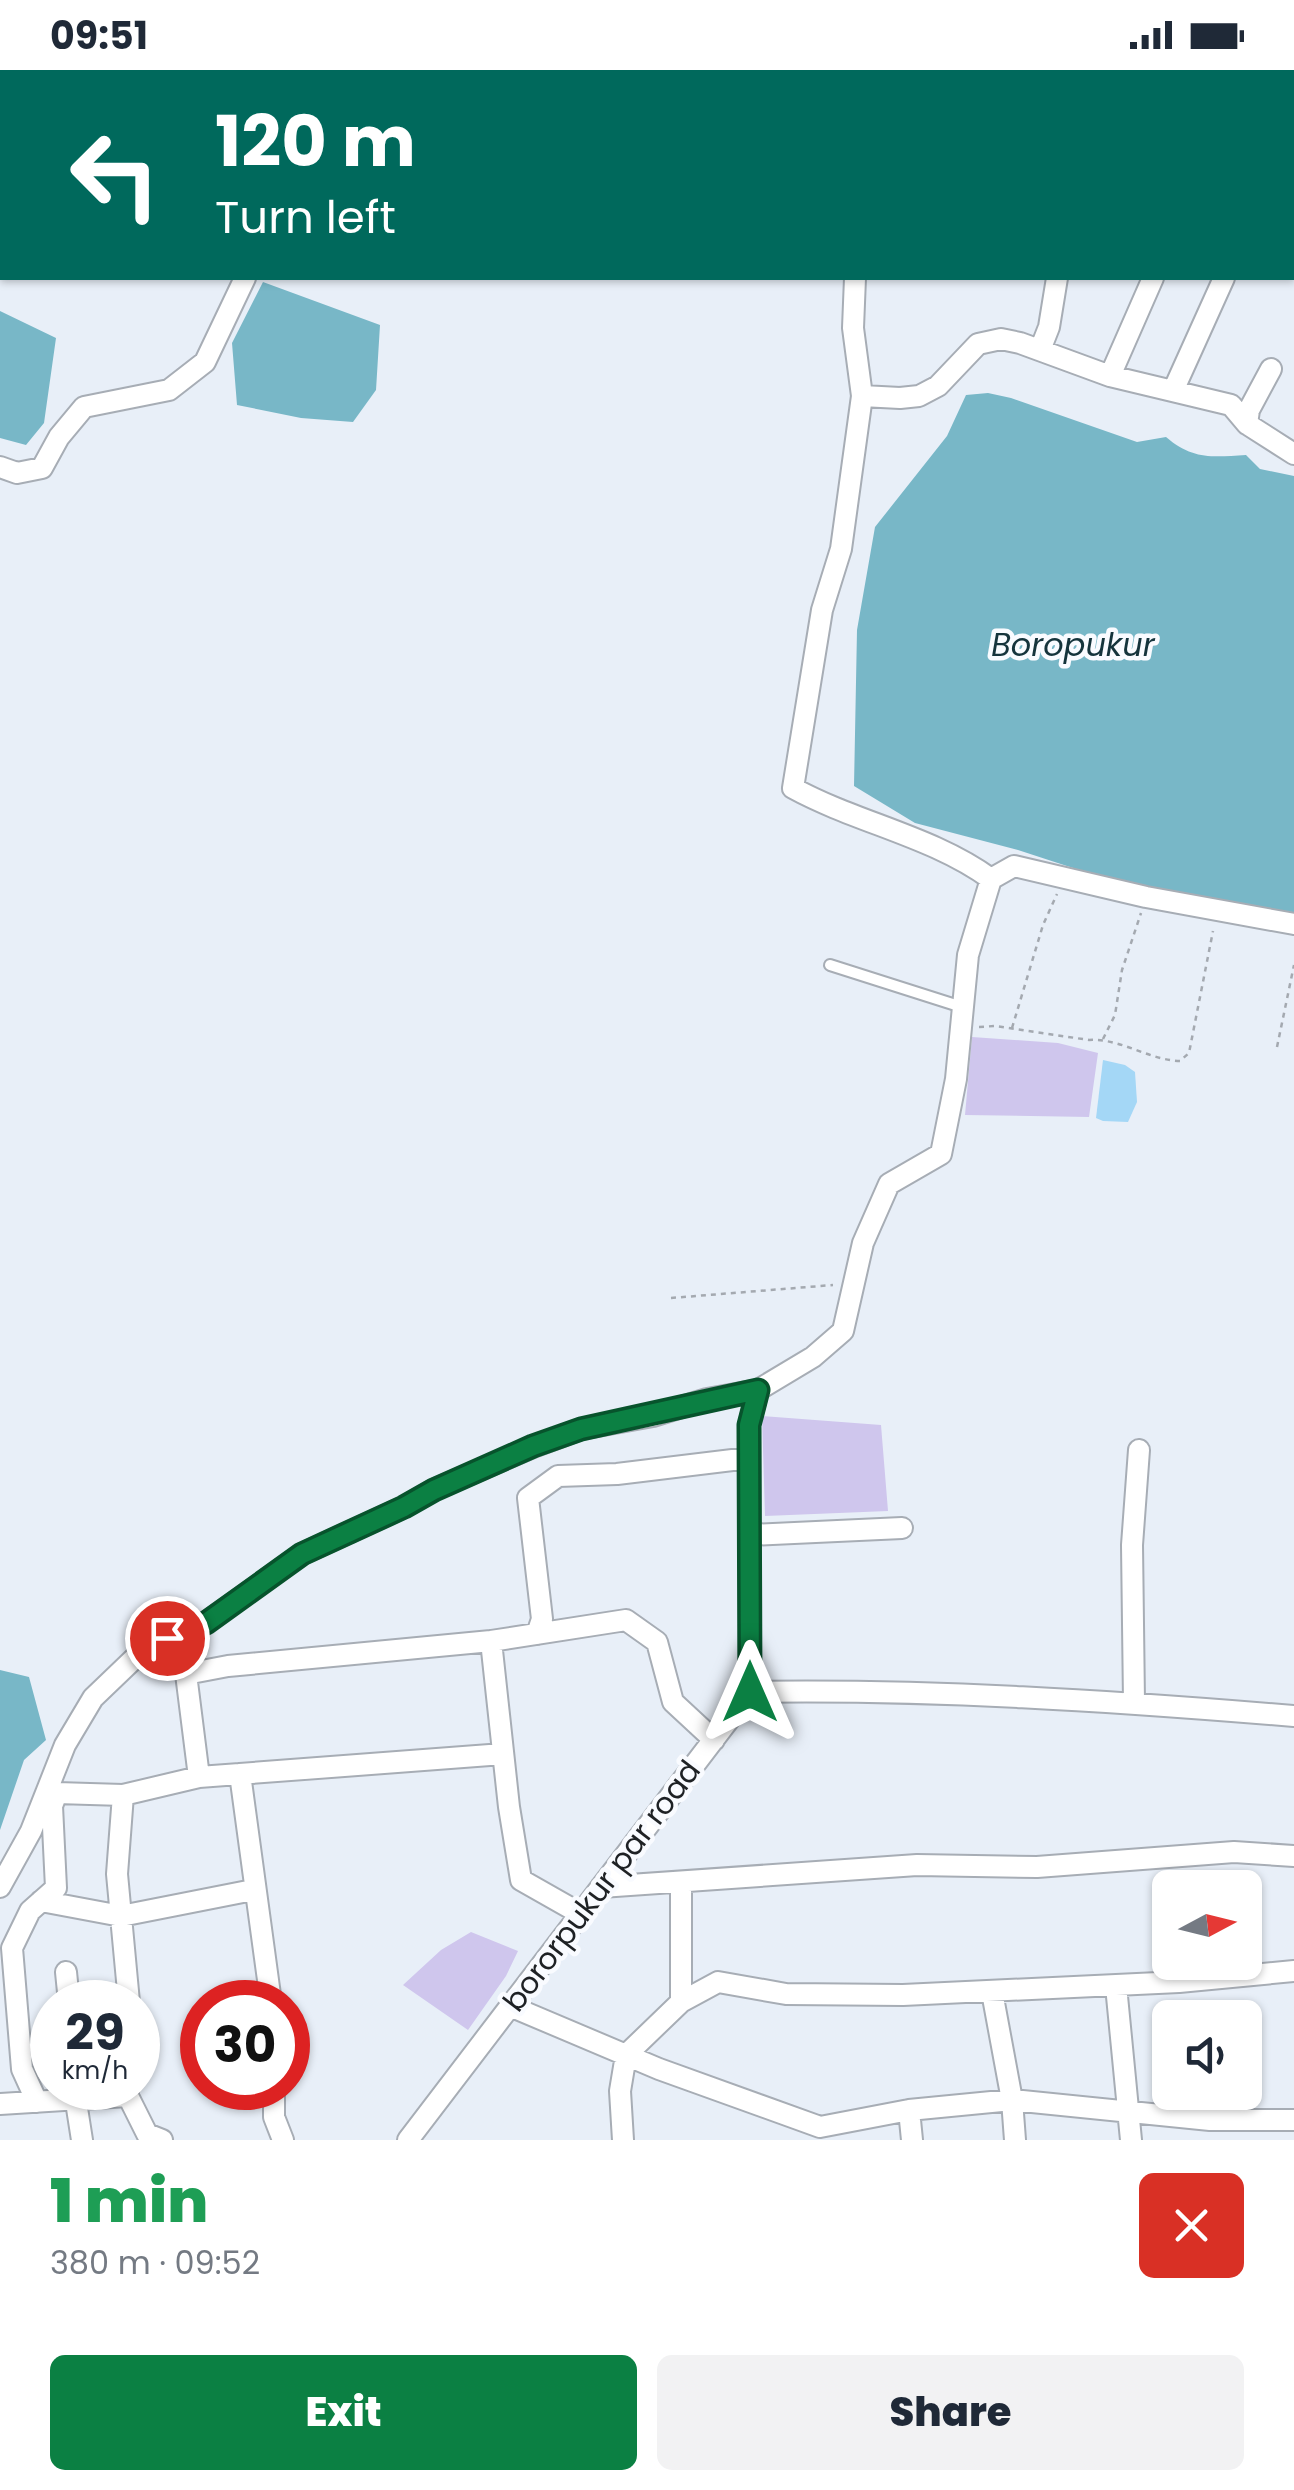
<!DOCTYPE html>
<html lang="en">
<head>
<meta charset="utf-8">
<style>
  :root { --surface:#fff; --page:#f2f2f3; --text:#1f2937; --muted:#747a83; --accent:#0b8043 }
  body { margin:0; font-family:Poppins,sans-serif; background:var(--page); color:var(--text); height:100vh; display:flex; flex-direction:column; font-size:38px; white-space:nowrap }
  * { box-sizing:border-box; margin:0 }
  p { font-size:32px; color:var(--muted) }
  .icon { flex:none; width:55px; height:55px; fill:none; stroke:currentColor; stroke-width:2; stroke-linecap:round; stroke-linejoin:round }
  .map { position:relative; height:2070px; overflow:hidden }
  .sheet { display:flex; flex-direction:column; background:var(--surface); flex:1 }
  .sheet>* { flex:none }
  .hud { position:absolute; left:0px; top:0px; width:1295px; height:210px; box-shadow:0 2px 8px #0004; background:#00695c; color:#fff; overflow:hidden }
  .needle { width:65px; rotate:83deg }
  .controls { position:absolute; left:1152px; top:1800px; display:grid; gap:20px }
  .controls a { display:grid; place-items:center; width:110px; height:110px; border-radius:15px; background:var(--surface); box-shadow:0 2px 8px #0004; font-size:50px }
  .speed { position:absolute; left:30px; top:1910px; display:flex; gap:20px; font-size:50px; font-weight:700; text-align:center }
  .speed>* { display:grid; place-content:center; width:130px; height:130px; border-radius:50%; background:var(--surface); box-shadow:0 2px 8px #0004; line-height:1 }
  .speed small { font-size:25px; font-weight:400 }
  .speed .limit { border:15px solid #d22; background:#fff; color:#111 }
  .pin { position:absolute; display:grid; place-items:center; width:85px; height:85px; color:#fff; margin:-42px; border:5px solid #fff; border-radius:50%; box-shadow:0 2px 10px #0007 }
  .me { position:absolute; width:110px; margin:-55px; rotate:0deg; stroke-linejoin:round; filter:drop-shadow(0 0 8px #0008) }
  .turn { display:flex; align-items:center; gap:35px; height:210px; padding:0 50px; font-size:45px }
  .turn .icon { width:130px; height:130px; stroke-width:2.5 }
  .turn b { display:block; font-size:70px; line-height:85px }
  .round { display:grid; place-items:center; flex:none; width:105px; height:105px; border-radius:15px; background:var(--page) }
  .head { display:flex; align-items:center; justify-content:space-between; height:170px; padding:0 50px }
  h1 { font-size:60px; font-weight:800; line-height:75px; color:#1e9e55 }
  .cta { display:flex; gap:20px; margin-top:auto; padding:20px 50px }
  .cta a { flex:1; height:115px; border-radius:15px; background:var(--accent); color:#fff; font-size:40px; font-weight:800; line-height:115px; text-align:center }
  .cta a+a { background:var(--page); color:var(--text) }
  .status { display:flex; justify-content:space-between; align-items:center; height:70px; padding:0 50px; background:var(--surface); direction:ltr }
  .status svg { height:28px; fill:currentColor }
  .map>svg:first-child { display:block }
  .green { fill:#cfc6ed }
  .water { fill:#78b7c7 }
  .building { fill:#a4d7f6 }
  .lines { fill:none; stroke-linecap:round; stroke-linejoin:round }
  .service-casing { stroke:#a7adb5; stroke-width:14 }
  .minor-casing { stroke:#a7adb5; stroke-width:24 }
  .path { stroke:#a4a9b0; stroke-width:2.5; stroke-dasharray:5 5; stroke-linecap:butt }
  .service { stroke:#fff; stroke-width:10 }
  .minor { stroke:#fff; stroke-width:20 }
  .route-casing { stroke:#07532c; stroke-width:25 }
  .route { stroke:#0b8043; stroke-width:18 }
  .labels { text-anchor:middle; stroke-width:9; stroke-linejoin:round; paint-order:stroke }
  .street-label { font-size:30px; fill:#1e2124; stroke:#f9fbff }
  .water-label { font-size:32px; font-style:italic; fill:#15343c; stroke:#f9fbff }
</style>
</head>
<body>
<div class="status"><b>09:51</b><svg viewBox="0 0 49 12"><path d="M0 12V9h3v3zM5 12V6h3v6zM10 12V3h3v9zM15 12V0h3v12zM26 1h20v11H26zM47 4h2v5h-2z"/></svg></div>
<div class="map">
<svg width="1294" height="2070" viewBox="0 0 1294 2070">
  <rect width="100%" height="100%" fill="#e8eff8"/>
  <path class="green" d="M972,967l86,6 40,10 -9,64 -124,-2z
    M762,1346l119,9 7,86 -123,5z
    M471,1862l47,19 -12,25 -38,54 -65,-45 38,-35z"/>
  <path class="water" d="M263,212l117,43 -4,65 -23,32 -52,-4 -64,-13 -5,-62z
    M0,241l56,27 -12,85 -18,22 -26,-7z
    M988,323l23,5 126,44 29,-5c27,23 46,20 80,18l14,14 34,7v439l-172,-31 -104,-34 -103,-27 -61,-37 3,-156 18,-103 72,-91 19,-41z
    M0,1600l29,7 17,63 -22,20 -24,70z"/>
  <path class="building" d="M1103,990l22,5 10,7 2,30 -9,20 -25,-1 -7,-3z"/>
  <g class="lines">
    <g class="service-casing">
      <path id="service" d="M830,895l132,42"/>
    </g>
    <g class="minor-casing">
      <path id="minor" d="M21,2l1,-2
        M290,2v-2
        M0,9h2
        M855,208l-2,50 9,68
        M1040,280l9,-23 8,-49
        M1110,306l43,-98
        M1173,321l51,-113
        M1247,354l2,-14 22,-41
        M0,397l17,6 25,-5 17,-31 25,-30 85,-17 36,-28 40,-84
        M991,809c-59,-43 -134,-56 -198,-91l29,-178 19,-61 21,-153 38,2 19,-2 19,-10 40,-42 23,-5 19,4 90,33 121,29 16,19 47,30
        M749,1465l153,-7
        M537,1564l5,-15 -14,-121 30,-22 59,-2 132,-16
        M491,1571l18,166 12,73 60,34
        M750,1622c183,-3 362,9 544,24
        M1134,1632l-2,-157 7,-95
        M240,1704l31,228
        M199,1707l304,-23
        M123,1725l-6,79 12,128
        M0,1817l31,-56 34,-86 28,-47 48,-46 64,-29 97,-69 102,-47 29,-17 100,-43 48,-18 72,-13 54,-17 51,-9
        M601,1817l316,-22 120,2 197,-15 60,4
        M41,1831l80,15 132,-26
        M66,1902l3,30
        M1116,1916l15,154
        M992,1922l20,108 3,40
        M681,1932v-119
        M510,1936l149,63 161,58 89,-17 103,-10 198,20h84
        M128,2018v8l19,38 15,6
        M274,2018v29l9,23
        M74,2019l8,51
        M37,2032l-15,-33 -10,-121 18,-37 26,-23 -4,-82 5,-13 66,2 76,-18 -13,-103 42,-8 263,-25 135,-21 31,22 16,60 41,38
        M0,2034l128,-8
        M909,2040l3,30
        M408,2070l342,-448 -1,-267 9,-35 55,-33 30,-26 20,-88 26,-59 52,-30 15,-75 12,-124 23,-76 23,-13 132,31 148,27
        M623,2070l-3,-49 6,-36 55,-53 37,-20 68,12 117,1 276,-13 115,-11"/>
    </g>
    <path class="path" d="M979,957l16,-1 94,14c32,-2 59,20 91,21l9,-8 24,-122
      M1012,958l31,-103 14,-31
      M1103,969l12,-24 7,-45 19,-57
      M1277,977l17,-82
      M671,1228l162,-13"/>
    <use href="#service" class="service"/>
    <use href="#minor" class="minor"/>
  </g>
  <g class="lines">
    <g class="route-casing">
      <path id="route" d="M167,1568l39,-15 96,-69 102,-47 30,-17 99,-44 48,-17 177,-39 -9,35 1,267"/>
    </g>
    <use href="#route" class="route"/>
  </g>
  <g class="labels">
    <g class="street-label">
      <text transform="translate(602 1816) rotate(-53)" y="10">bororpukur par road</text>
    </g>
    <g class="water-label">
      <text x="1073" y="586">Boropukur</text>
    </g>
  </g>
</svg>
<div class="controls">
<a><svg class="needle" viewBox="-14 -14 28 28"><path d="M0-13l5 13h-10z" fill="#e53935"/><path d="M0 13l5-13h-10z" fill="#747a83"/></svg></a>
<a><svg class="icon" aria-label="sound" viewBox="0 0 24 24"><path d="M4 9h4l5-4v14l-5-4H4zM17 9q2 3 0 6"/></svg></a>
</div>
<div class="speed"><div>29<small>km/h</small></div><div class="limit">30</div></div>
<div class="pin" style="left:167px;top:1568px;background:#d93025"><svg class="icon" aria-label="arrive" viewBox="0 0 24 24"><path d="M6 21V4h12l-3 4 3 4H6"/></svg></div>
<svg class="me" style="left:750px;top:1622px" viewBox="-20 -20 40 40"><path d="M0-17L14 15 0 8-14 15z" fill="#0b8043" stroke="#fff" stroke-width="4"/></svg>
<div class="hud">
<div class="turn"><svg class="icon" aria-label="left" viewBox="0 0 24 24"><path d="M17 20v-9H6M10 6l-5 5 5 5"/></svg><div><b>120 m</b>Turn left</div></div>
</div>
</div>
<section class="sheet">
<div class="head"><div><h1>1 min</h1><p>380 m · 09:52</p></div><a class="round" style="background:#d93025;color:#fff"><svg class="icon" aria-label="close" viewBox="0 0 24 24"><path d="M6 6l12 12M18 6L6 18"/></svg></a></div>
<div class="cta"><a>Exit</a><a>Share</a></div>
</section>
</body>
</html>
